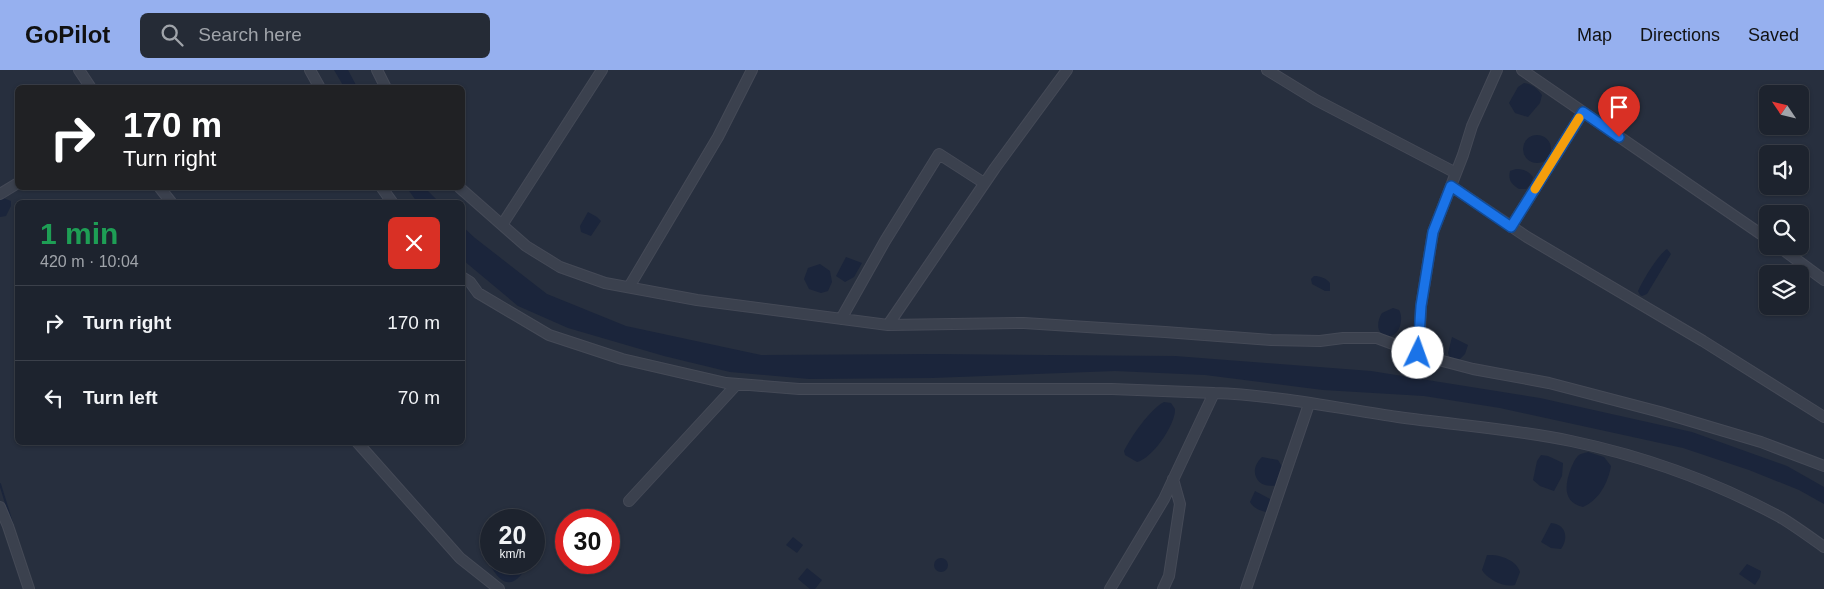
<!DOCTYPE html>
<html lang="en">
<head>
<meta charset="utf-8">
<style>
  :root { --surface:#1d232e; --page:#252b36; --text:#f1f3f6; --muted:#a0a4aa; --line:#3b404a; --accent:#96b0ef }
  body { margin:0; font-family:Helvetica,sans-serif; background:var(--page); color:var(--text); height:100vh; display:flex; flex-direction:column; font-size:19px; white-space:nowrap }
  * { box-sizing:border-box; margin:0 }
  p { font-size:16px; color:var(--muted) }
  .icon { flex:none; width:28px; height:28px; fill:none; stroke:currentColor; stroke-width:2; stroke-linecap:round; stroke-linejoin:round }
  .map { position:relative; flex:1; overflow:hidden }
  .panel { position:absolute; left:15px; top:130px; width:450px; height:245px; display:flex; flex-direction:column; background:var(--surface); border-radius:8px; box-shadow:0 1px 4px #0004,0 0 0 1px var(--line) }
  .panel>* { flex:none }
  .banner { position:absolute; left:15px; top:15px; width:450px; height:105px; border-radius:8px; box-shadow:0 1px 4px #0004,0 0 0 1px var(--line); background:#202124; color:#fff; overflow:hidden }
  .needle { width:32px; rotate:305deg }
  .tools { position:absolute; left:1759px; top:15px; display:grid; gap:10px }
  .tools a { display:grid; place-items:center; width:50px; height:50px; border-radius:8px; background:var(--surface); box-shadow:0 1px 4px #0004,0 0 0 1px var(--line); font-size:25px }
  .speed { position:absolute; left:480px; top:439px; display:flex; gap:10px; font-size:25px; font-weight:700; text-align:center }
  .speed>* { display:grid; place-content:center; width:65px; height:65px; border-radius:50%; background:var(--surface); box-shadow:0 1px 4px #0004,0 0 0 1px var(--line); line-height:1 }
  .speed small { font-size:12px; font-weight:400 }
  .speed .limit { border:8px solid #d22; background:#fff; color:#111 }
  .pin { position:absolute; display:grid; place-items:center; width:42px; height:42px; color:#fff; margin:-51px -21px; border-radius:50% 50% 50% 0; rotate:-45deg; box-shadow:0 0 5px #0007 }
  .pin .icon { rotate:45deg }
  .me { position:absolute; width:55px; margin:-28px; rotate:3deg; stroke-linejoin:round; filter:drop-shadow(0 0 4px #0008) }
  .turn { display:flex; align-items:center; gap:18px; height:105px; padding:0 25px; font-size:22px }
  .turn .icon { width:65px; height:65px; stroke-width:2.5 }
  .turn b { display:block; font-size:35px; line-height:42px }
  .round { display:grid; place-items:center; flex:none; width:52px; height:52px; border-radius:8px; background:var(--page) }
  .summary { display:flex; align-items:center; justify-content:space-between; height:85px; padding:0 25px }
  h1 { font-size:30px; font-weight:600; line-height:38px; color:#1e9e55 }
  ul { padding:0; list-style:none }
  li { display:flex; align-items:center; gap:15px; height:75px; padding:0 25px; border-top:1px solid var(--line) }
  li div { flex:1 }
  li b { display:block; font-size:19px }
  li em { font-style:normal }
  header { display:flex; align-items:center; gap:30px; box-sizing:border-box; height:70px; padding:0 25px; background:var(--accent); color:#111 }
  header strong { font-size:24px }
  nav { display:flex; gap:28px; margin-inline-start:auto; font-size:18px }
  .search { width:350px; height:45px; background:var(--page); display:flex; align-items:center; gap:12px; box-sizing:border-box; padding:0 18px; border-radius:8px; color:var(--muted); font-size:19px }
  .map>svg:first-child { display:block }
  .water { fill:#1b253b }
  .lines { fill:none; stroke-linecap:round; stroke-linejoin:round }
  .stream { stroke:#1b253b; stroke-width:2 }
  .minor-casing { stroke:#454a57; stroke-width:12 }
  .minor { stroke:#3b414e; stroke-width:10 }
  .route-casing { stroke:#114b97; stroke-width:12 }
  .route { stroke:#1a73e8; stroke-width:9 }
  .slow { stroke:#f59e0b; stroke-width:9 }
</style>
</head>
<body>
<header>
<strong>GoPilot</strong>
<div class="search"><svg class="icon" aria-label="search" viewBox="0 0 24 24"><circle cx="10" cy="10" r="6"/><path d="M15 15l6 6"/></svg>Search here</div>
<nav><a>Map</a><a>Directions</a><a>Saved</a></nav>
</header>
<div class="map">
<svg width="1824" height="519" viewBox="0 0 1824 519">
  <rect width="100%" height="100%" fill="#272f3e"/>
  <path class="water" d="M334,0h14l9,17h-13z
    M1524,13c8,1 13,5 18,12l-2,8 -12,14 -13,-4 -6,-10 9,-16z
    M1523 79a14 14 0 1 1 28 0a14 14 0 1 1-28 0Z
    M1516,99c7,0 13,2 17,8l-2,7 -5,5h-7c-8,-5 -11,-9 -9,-18z
    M407,118h18l14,14h-22z
    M3,128l8,3v5l-5,10 -6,1v-18z
    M588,142l9,5 4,4 -10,15 -10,-4 -1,-6z
    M462,156l13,12 72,56 79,32 135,29 173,-1 241,2 196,15 169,27 152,34 95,34 37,21v17l-25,-14 -50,-20 -66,-22 -183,-40 -76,-12 -101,-6 -118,-15 -90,-4 -183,7 -123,1 -79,-7 -66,-16 -96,-28 -50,-22 -55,-46z
    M1667,179l4,5 -24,40 -5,2 -2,-1 -2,-4c5,-11 19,-35 29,-42z
    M846,187l16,6 -8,14 -9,5 -9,-6z
    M820,194l10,7 2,11 -4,9 -7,2 -12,-4 -5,-10 4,-11z
    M1314,206c6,0 12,2 16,7v8h-5l-13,-7 -1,-5z
    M1393,238l6,2c5,8 1,27 -11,26 -13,-2 -11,-15 -6,-23z
    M1452,267l16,8 -3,9 -6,6 -9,-1 -2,-6z
    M1164,332l7,1 4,6c1,15 -23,50 -38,53l-12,-7 -1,-4c7,-14 26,-42 40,-49z
    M1588,382l16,5 7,9c-3,17 -12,34 -28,41 -21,-5 -18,-23 -12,-39 2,-4 3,-8 6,-11 2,-3 7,-4 11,-5z
    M1541,385l7,1 15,7 -1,13 -8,15 -14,-5 -7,-6 4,-19z
    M1262,387l16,3 6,10 -4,14c-21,8 -34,-12 -18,-27z
    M1255,421l19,10 -7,11c-7,-1 -14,-4 -17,-10z
    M1551,453c15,1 18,15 10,26l-10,-1 -10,-6z
    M793,467l10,8 -6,8 -11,-8z
    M1487,485c12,-1 30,5 33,17l-5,13c-11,3 -28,-6 -33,-15z
    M934 495a7 7 0 1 1 14 0a7 7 0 1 1-14 0Z
    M492,492l30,1 4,5c-13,21 -24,18 -36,-3z
    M1747,494l14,7 -1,6 -5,8 -16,-11z
    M807,498l15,12 -7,9h-5l-12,-10z"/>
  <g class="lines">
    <path class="stream" d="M0,414l14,45"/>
    <g class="minor-casing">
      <path id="minor" d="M79,0l12,18
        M310,0l10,18
        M377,0l9,18
        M1267,0l49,30 140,73
        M1522,0l246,169
        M1451,116l76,51 176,104 121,76
        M160,118l11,14
        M382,118l10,14
        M460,118l66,58 34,21 45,16 92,17 191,25 136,-2 141,9 106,8 49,1 23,-3h34l54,20 42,11 76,14 111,29 101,30 63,24
        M0,124l18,-11
        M502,155l100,-155
        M1511,157l72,-115
        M1778,176l46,34
        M462,207l8,5 8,11 71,42 73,24 104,24 73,6h313l102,4
        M629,217l89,-150 34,-67
        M841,249l44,-78 54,-87 45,29
        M888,255l107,-157 72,-98
        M1419,283l2,-47 12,-74 30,-77 9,-29 25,-56
        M357,372l103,116 39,31
        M629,431l108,-117
        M0,437l8,19 21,63
        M1110,519l54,-90 50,-106c61,2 123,15 184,24 57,8 116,12 173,24 72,15 144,41 209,76 15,9 30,20 44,30
        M1163,519l6,-13 11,-72 -7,-25
        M1246,519l63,-185"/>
    </g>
    <use href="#minor" class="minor"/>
  </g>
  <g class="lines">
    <g class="route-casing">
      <path id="route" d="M1418,283l3,-47 12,-74 18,-46 60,41 72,-115 36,25"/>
    </g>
    <use href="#route" class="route"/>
    <path class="slow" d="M1535,119l44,-71"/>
  </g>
</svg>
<div class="tools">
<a><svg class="needle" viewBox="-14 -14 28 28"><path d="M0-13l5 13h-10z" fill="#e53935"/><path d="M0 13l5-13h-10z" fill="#a0a4aa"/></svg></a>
<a><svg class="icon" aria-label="sound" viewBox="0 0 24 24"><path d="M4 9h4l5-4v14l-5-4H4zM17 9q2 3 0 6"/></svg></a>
<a><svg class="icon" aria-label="search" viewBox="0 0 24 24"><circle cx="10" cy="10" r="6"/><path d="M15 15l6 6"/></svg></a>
<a><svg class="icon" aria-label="layers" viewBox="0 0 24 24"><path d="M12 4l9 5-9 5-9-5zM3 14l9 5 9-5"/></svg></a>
</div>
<div class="speed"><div>20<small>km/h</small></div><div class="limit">30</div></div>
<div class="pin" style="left:1619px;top:67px;background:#d93025"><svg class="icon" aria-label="arrive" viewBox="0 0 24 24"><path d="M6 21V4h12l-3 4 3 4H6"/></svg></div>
<svg class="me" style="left:1418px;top:283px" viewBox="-20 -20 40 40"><circle r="19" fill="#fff"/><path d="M0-13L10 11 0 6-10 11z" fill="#1a73e8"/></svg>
<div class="banner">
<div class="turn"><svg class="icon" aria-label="right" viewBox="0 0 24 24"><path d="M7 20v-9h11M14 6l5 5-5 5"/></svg><div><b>170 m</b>Turn right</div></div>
</div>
<section class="panel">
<div class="summary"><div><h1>1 min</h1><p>420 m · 10:04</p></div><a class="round" style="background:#d93025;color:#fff"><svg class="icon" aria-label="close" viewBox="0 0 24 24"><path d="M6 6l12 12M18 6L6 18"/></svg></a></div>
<ul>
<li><svg class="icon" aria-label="right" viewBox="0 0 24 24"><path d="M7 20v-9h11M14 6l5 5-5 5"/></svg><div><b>Turn right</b></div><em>170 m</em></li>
<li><svg class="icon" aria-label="left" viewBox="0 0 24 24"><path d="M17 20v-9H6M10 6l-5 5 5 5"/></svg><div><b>Turn left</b></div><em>70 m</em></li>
</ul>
</section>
</div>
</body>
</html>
